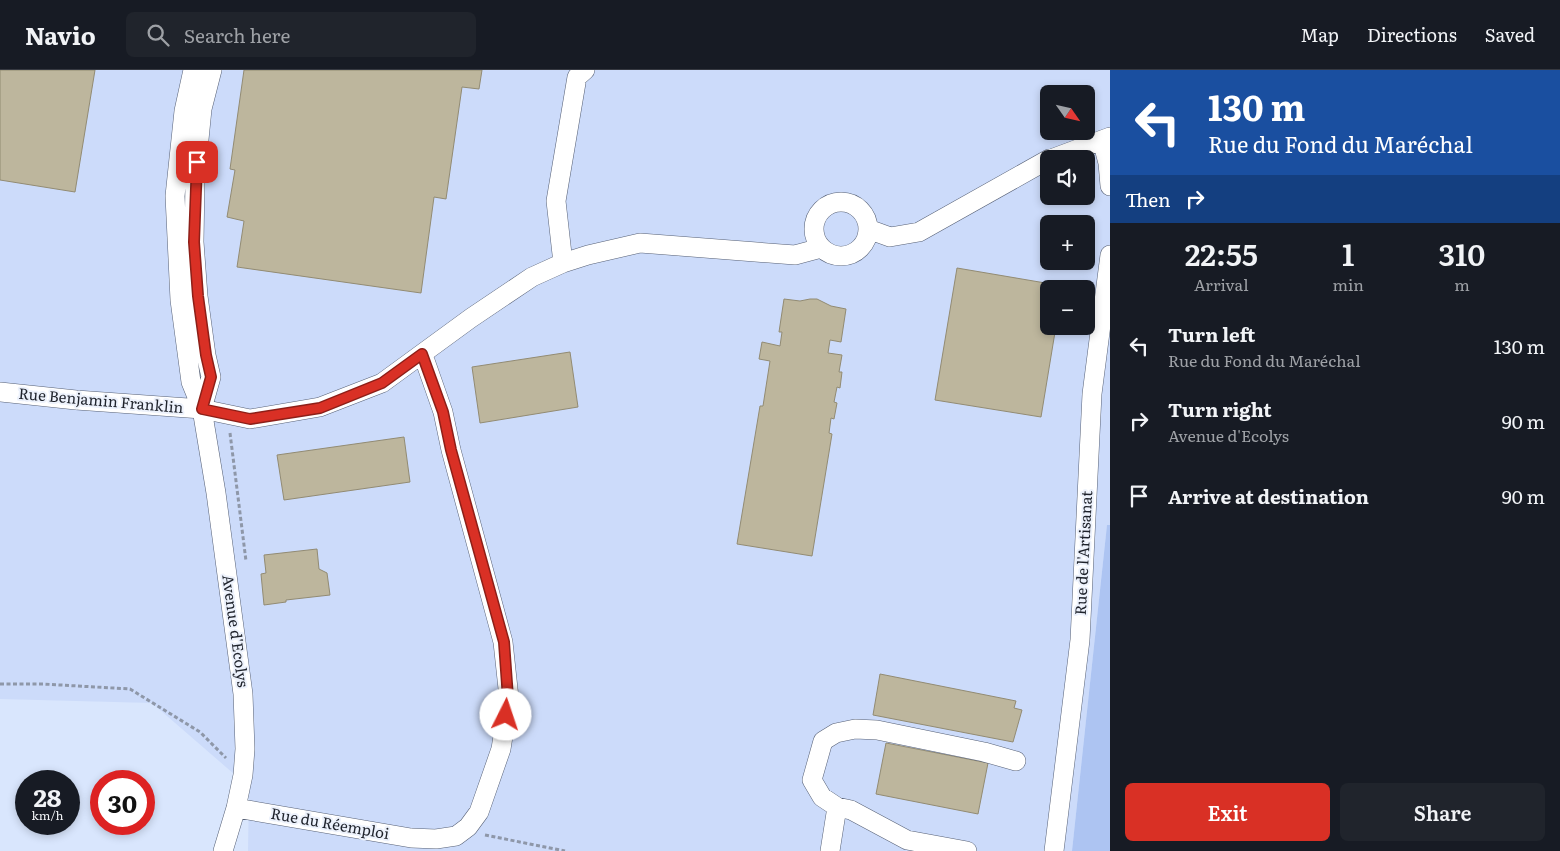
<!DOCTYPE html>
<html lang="en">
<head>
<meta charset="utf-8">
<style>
  :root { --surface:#171b24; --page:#20242c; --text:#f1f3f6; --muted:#9ea1a6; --line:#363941; --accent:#d93025 }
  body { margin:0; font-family:Literata,serif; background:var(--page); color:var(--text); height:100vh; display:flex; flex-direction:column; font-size:19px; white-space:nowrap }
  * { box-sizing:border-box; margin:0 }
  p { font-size:16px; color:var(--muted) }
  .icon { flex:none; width:28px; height:28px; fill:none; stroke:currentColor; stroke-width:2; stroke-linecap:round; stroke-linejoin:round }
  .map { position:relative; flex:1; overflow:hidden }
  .side { display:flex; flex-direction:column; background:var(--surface); width:450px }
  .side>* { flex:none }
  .guide { background:#1a4fa0; color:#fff; overflow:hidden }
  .needle { width:32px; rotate:124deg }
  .buttons { position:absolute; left:1040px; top:15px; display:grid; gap:10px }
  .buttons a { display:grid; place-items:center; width:55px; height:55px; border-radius:8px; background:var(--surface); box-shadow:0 2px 8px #0003; font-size:25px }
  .speed { position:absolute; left:15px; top:700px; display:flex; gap:10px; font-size:25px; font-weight:700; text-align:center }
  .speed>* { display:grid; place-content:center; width:65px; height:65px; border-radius:50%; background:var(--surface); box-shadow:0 2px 8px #0003; line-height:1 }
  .speed small { font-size:12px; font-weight:400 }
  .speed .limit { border:8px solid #d22; background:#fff; color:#111 }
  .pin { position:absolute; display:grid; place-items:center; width:42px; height:42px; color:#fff; margin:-21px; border-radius:10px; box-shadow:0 2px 8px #0006 }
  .me { position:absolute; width:55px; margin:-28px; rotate:4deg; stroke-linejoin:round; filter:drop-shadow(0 0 4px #0008) }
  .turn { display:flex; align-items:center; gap:18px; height:105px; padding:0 15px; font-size:22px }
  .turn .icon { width:65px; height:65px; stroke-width:2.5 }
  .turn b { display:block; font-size:35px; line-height:42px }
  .then { display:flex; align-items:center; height:48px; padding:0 15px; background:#0003; gap:10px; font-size:19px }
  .eta { display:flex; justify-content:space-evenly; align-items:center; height:85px; text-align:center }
  .eta b { font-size:30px; font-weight:600; line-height:35px }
  .button { display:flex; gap:10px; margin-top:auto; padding:10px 15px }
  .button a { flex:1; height:58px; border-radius:8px; background:var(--accent); color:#fff; font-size:20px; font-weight:600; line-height:58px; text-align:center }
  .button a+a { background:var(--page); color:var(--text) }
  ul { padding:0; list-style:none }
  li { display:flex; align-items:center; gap:15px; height:75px; padding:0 15px }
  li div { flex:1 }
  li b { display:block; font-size:19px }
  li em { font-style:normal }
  header { display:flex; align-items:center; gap:30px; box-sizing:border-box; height:70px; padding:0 25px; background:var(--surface); border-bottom:1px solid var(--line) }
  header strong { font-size:24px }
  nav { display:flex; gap:28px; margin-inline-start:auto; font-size:18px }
  .search { width:350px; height:45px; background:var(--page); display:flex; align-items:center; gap:12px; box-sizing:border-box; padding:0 18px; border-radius:8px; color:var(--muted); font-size:19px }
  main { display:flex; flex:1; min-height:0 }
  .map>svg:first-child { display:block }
  .built { fill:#ccdbfa; fill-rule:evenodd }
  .green { fill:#adc4f2 }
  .building { fill:#bdb69d; stroke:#928b73 }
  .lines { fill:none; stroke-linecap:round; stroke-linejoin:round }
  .minor-casing { stroke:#576176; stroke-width:20 }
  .path { stroke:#8e97a8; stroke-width:3; stroke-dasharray:4 2.5; stroke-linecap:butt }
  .minor { stroke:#fff; stroke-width:19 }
  .route-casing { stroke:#8d1f18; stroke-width:12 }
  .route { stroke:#d93025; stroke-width:9 }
  .labels { text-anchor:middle; stroke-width:4; stroke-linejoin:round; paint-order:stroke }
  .street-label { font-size:15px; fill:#1e222b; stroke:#edf2fc }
</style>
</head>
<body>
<header>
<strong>Navio</strong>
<div class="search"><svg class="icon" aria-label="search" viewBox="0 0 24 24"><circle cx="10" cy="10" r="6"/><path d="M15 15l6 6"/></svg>Search here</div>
<nav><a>Map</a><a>Directions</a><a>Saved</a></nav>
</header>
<main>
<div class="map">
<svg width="1110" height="781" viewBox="0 0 1110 781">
  <rect width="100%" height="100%" fill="#d9e6fd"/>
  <path class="built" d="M0,0h1110v455h-3l-35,326h-824l1,-64 -97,-84 -152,-4zM1049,24h37v37h-37zM1049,89h37v37h-37zM1049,154h37v37h-37zM1049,219h37v37h-37z"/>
  <path class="green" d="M1107,455h3v326h-38z"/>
  <path class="building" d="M0,0h95l-20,122 -75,-12z
    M244,0h238l-3,19 -17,-2 -16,112 -12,-2 -13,96 -184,-26 7,-46 -17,-4 8,-47 -5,-1z
    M957,198l106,18v3h-14v37h7l-15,91 -106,-17z
    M784,229l16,2 10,-2h7l14,7 15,3 -5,33 -11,-2 -2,13 14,2 -3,17h3l-2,16 -3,-1 -3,15 3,1 -3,16 -3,-1 -2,15 3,1 -20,122 -75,-12 23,-138h3l7,-45 -11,-2 3,-17 18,4 2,-14h-3z
    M570,282l8,55 -98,16 -8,-56z
    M404,367l6,45 -126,18 -7,-45z
    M317,479l2,20 8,4 3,22 -44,5v2l-22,3 -3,-31 5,-1 -2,-18z
    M880,604l136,27 -2,7 8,2 -9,32 -140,-27z
    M886,673l102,20 -10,51 -102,-20z"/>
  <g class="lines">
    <g class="minor-casing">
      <path id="minor" d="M193,0l-9,41 -9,85 5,104 11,82 11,27 14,84 27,201 2,55 -2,26 -7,33 -13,43
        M1102,70l6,23 2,23
        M1051,89l59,-22
        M814 159a27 27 0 1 1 54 0a27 27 0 1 1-54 0Z
        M868,159l22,8 29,-5 130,-73
        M563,193l-7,-62 21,-124 8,-7
        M0,322l76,8 126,9 48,10 70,-12 62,-24 89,-65 61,-41 31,-14 25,-8 52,-12 155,12 26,-7
        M202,339l9,-32 -5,-22 -8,-59 -4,-54 1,-62 7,-71 10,-39
        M837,737l-15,-10 -10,-17 11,-39 13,-8 19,-4 22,1 107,22 32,9
        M236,738l175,30 25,1 20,-3 12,-9 11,-15 22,-63 8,-51 -6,-56 -52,-192 -8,-38 -20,-57
        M830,781l7,-44 14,3 56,30 60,11
        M1054,781l26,-211 12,-246 18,-139"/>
    </g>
    <path class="path" d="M230,363l16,128
      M0,614h43l87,5 70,43 26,26
      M485,765l80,16"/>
    <use href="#minor" class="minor"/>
  </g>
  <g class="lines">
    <g class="route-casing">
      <path id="route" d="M197,92l-3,80 4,54 8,59 5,22 -9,32 48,10 70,-11 62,-25 40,-29 21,58 8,38 53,192 4,56 -2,17"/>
    </g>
    <use href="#route" class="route"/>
  </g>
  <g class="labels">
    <g class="street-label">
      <text transform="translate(101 331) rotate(5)" y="5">Rue Benjamin Franklin</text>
      <text transform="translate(1084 483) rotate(-87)" y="5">Rue de l'Artisanat</text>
      <text transform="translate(235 561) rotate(82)" y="5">Avenue d'Ecolys</text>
      <text transform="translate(330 754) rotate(10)" y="5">Rue du Réemploi</text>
    </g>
  </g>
</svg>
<div class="buttons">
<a><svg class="needle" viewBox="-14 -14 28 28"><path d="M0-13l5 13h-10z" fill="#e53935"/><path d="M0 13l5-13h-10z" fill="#9ea1a6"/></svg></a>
<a><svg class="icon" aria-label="sound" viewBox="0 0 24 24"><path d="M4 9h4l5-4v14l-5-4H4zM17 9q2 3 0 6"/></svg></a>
<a>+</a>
<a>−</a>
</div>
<div class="speed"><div>28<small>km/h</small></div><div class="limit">30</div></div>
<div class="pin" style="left:197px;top:92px;background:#d93025"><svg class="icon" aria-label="arrive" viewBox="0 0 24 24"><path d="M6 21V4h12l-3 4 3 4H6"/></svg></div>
<svg class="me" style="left:506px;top:645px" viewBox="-20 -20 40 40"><circle r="19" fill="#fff"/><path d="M0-13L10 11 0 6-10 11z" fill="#d93025"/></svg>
</div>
<section class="side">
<div class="guide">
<div class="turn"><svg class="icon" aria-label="left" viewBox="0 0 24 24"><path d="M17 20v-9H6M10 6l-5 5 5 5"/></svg><div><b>130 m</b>Rue du Fond du Maréchal</div></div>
<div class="then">Then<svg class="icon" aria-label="right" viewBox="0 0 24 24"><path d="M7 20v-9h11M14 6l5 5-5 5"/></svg></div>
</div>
<div class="eta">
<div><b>22:55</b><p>Arrival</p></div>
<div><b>1</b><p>min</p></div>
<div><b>310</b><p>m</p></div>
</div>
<ul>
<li><svg class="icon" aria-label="left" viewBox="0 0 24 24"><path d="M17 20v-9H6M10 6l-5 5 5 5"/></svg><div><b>Turn left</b><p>Rue du Fond du Maréchal</p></div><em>130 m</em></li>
<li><svg class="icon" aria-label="right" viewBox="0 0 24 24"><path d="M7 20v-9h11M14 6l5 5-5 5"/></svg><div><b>Turn right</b><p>Avenue d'Ecolys</p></div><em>90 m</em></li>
<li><svg class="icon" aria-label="arrive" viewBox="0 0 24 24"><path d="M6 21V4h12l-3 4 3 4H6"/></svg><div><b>Arrive at destination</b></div><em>90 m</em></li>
</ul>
<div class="button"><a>Exit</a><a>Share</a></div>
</section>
</main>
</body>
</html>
